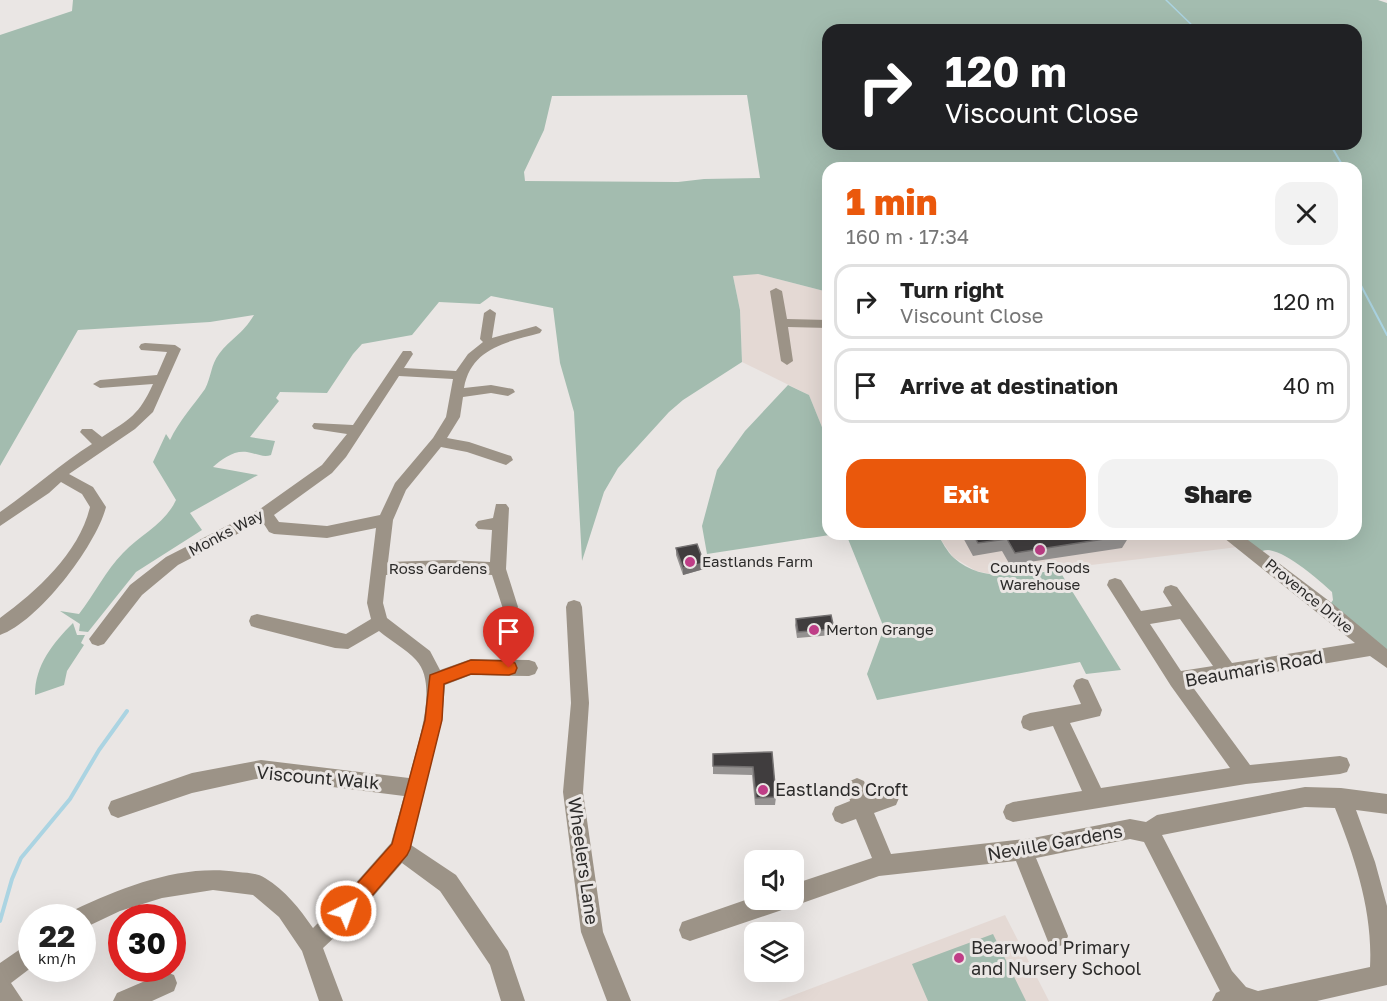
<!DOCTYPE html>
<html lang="en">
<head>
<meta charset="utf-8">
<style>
  :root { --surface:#fff; --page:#f2f2f2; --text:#222; --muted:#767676; --line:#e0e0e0; --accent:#ea580c }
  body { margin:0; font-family:"Golos Text",sans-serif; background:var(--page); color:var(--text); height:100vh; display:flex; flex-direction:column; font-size:22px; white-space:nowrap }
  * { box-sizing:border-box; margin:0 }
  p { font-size:20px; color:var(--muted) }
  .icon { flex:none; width:33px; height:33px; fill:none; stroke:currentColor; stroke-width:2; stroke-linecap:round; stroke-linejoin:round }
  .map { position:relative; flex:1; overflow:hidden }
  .side { position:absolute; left:822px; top:162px; width:540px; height:378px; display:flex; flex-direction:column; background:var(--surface); border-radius:18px; box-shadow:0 6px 24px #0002 }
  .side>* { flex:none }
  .top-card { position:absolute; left:822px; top:24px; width:540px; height:126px; border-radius:18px; box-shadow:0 6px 24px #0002; background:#202124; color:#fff; overflow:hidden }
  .controls { position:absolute; left:744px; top:850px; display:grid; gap:12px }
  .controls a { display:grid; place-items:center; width:60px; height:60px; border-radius:12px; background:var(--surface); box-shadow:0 6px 24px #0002; font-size:30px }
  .speed { position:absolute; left:18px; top:904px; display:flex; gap:12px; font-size:30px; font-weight:700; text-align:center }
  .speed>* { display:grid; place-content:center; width:78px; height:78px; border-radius:50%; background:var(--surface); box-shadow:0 6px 24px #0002; line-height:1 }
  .speed small { font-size:15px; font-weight:400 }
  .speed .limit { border:9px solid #d22; background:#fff; color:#111 }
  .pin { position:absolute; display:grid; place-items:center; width:51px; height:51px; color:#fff; margin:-62px -26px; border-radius:50% 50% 50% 0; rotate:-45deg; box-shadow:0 0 6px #0007 }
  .pin .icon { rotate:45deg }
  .me { position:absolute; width:66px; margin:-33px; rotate:41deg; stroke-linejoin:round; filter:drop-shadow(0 0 4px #0008) }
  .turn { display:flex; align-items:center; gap:21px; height:126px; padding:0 24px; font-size:27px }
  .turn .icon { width:78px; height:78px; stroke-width:2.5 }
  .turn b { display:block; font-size:42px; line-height:51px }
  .round { display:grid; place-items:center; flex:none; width:63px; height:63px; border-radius:18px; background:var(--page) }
  .head { display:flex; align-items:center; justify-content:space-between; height:102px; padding:0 24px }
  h1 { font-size:36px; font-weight:800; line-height:45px; color:var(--accent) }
  .action { display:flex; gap:12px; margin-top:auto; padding:12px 24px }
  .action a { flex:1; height:69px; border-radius:18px; background:var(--accent); color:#fff; font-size:24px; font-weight:800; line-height:69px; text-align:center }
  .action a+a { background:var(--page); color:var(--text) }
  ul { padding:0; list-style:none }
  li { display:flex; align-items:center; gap:18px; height:75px; margin:0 12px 9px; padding:0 12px; border:3px solid var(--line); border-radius:18px }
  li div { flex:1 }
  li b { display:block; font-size:22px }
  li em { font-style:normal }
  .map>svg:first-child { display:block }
  .built { fill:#e4d9d4 }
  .green { fill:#a3bcaf; fill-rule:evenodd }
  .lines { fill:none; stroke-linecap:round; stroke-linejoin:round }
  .stream-far2 { stroke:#abd4e2; stroke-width:1.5 }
  .stream-far1 { stroke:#abd4e2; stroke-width:2 }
  .stream { stroke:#abd4e2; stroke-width:4 }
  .minor { fill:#9c9387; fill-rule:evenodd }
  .wall { fill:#959291 }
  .shaded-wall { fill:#737070 }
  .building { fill:#403d3e; stroke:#737070; stroke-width:1.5 }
  .route { fill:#ea580c; stroke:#983908; stroke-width:1.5 }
  .poi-dot { fill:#bf3e87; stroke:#eae6e4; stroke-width:2 }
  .labels { text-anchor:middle; stroke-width:6; stroke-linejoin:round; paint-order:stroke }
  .street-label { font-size:15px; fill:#2c2b2a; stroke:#eae6e4 }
  .poi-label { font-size:15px; fill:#2c2b2a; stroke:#eae6e4; text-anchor:start }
  .near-street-label { font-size:18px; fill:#2c2b2a; stroke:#eae6e4 }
  .near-poi-label { font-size:18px; fill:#2c2b2a; stroke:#eae6e4; text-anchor:start }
</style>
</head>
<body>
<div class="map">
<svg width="1387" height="1001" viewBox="0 0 1387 1001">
  <rect width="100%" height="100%" fill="#eae6e4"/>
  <path class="built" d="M742,273l16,1 70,18v150l-19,-47 -67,-33 -2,-52 -7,-34z
    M937,534h292l17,12 -245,30 -25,-5 -23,-14z
    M1005,915l44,86h-271z"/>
  <path class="green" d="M73,0h1305l9,3v657l-60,-51 6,-9 -1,-8c-14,-13 -45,-40 -64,-42 -4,0 -9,2 -13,3l-26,-19h127v-366h-528v124l-70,-18 -25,2 7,34 2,52 -59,38 -14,12 -51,56 -14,24 -22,69 -8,-149 -14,-49 -7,-55 -62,-12 -11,8 -41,-2 -27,33 -50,9 -9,10 -26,39 -47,-1 -4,6 3,3 -29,36 25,4 -4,14c-8,3 -16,-2 -24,-3 -13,-2 -25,7 -34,15l45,8 -68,38 12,17 -66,42 -48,60 -9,-1 1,-7 -20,-13 19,3c15,-19 27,-44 44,-61 18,-19 42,-29 53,-53l-23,-38 13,-28 4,6c9,-19 23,-34 35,-51 6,-11 6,-25 14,-35 12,-16 23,-19 35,-39l-44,7 -132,8 -78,136v-431l72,-24zM828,30h528v114h-528zM747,95l13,83 -56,1 -26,3 -153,-1 -1,-9 20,-42 8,-34z
    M788,385l21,10 19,47v92h8l-129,20 -5,-28 15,-56 28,-39z
    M846,534h91c5,7 10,18 17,24 28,26 71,16 105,12l62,100 -35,4 -6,-12 -203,38 -10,-26 17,-46z
    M73,623l4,12h8l-4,8 3,2 -17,26 -3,14 -29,10c0,-30 18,-52 38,-72z
    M993,934l33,67h-98l-16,-37z"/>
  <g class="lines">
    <path class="stream-far2" d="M1166,0l31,30"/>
    <path class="stream-far1" d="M1330,144l14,24
      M1356,276l31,59"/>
    <path class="stream" d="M0,921l12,-42 9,-21 49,-59 29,-49 28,-39"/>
    <path class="minor" d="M776,288l6,3 5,28 41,1v8l-40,-1 5,34 -6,4 -6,-4 -11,-70z
      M490,309l6,4 -4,25 44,-12 6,4 -2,3c-33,9 -69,15 -76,55l27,-3 22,4 2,3 -7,4 -17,-3 -28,4 -3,20 -13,21 22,4 42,14 2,4 -7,5 -39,-13 -26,-5 -35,43 -13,30 -5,42 60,-2 42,2 2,-32 -14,-1 -3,-4 3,-4 15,-3 3,-14h10l3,4 -3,61 12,38 -2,5 -6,2 -6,-2 -12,-37 -44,-3 -62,3 -3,28 4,15 43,33 10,19 31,-11 58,1 6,2 3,6 -3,6 -6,2 -58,-1 -26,10 -3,35 -31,125 45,30 52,76 17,50h-24l-11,-36 -50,-74 -38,-28 -48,56 -31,29 20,53h-24l-17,-50 -23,-34 -26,-22 -40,-5 -51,8 -42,13 -38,18v-11h-11l3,-8c52,-24 107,-46 164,-38 10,1 19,1 27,6 21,13 34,30 48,50l25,-25 53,-60 13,-47 -143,-18 -69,15 -74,25 -7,-3 -3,-7 3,-7 81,-28 69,-13 148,18c7,-30 31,-93 7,-118 -10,-11 -25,-19 -37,-29l-31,18 -13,-1 -78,-20 -6,-2 -2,-5 2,-5 6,-2 89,20 25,-15 -4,-16 9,-75 -49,10 -53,-4 -5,-2 -7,-11 -84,44 -36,30 -38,49 -6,2 -6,-2 -3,-5 41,-54 36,-28 94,-48 62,-44 25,-31 -33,-5 -2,-3 2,-3 39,2 50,-74h8l2,3 -9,14 52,3 12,-17 15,-12 -3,-3 4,-26zM399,376l54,3 -7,38 -13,21 -38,45 -15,32 -53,11 -48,-4 -5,-7 58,-42 14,-16z
      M145,343l30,2 6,4 -28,63 -18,17 -66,45 24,13 13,20c-10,39 -68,115 -106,128v-17c37,-27 79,-65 90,-111l-8,-13 -21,-12 -12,11 -49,33v-14c32,-22 60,-48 92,-68l-12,-12 2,-3h10l10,8c28,-18 37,-22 51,-53l-53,4 -7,-4 7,-4 57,-5 10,-23 -26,-2 -2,-3 2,-3z
      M1221,534h19l93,70 54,45v19l-17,-12 -178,30 58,79 90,-9 7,2 3,7 -3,7 -7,2 -94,10 -233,38 -7,-3 -3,-7 3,-7 7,-3 69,-11 -29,-65 -23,5 -7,-3 -2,-6 2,-6 7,-3 51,-9 -8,-18 3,-6 6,-2 6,2 14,30 -2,6 -30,7 31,65 129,-20 -59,-82 -64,-101 2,-5 6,-2 6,2 20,31 31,-5 -9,-14 2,-5 6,-2 6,2 55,76 123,-20 -131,-105zM1180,619l33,47 -32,5 -31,-47z
      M574,600l6,2 2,5 7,96 -6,89 20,140 28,69h-24l-26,-69 -18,-140 8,-89 -5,-96 2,-5z
      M857,778l7,3 5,14 20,-7 7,3 3,7 -3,7 -22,8 17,41 142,-16 97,-19 16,3 11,-7 148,-28 36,1 46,6v20l-31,-4 19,52 12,44v79l-70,16h-105l4,-8 4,-2 -76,-149 -14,-3 -94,19 32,78 -3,8 -8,3 -8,-3 -33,-83 -137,15 -85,30 -6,-3 -1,5 -8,3 -89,30 -8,-3 -3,-8 3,-8 72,-25v3h40v-16l78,-26 -16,-39 -14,5 -7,-3 -3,-7 3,-7 15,-6 -3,-13 3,-7zM1305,807l30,1c20,50 38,104 35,159l-112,24 -12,-4 -14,-16 -70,-136z
      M32,941v26l-21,16 12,18h-23v-38z
      M166,972l8,3 3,8 -3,8 -22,10h-39l4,-8z"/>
  </g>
  <path class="wall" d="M961,534h168l1,1 -8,13 -112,17 -8,-14 -29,5z
    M676,548l28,21 -21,6 -7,-20z
    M796,619l38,10 -1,6 -36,3 -2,-13z
    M772,752l4,45 -1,8h-20l-3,-30 -39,-1v-20z"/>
  <path class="shaded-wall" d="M704,563v6l-21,6v-7z"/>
  <path class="building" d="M973,534h156l1,1 -115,18 -8,-14 -29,4z
    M697,544l7,19 -21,5 -7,-20z
    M831,615l3,14 -36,3 -2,-13z
    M772,752l4,45 -20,1 -3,-31 -40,-1v-12z"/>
  <path class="route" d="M471,660l38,1 6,2 2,5 -2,5 -6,2 -38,-1 -27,10 -2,36 -32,129 -3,6 -54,63 -7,3 -7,-3 -3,-7 3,-7 53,-60 33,-124 5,-45z"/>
  <g class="poi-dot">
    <circle cx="1040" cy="550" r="6"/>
    <circle cx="690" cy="562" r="6"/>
    <circle cx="814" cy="630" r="6"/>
    <circle cx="763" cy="790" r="6"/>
    <circle cx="959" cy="958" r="6"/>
  </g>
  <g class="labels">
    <g class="street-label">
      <text transform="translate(226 533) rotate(-28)" y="5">Monks Way</text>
      <text x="438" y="574">Ross Gardens</text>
      <text transform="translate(1309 596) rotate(39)" y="5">Provence Drive</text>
    </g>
    <g class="poi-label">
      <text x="702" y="567">Eastlands Farm</text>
      <text x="1040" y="573" text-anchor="middle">County Foods<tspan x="1040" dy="17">Warehouse</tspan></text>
      <text x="826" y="635">Merton Grange</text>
    </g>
    <g class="near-street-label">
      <text transform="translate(1254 669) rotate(-10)" y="6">Beaumaris Road</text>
      <text transform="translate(318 778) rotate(5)" y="6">Viscount Walk</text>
      <text transform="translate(1055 843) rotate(-10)" y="6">Neville Gardens</text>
      <text transform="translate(583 861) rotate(82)" y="6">Wheelers Lane</text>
    </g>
    <g class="near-poi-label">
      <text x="775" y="796">Eastlands Croft</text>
      <text x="971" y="954">Bearwood Primary<tspan x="971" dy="21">and Nursery School</tspan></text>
    </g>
  </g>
</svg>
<div class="controls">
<a><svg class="icon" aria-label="sound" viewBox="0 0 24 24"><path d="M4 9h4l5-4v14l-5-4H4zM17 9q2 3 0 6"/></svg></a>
<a><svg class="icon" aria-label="layers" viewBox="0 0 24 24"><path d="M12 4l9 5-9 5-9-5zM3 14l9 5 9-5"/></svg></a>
</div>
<div class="speed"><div>22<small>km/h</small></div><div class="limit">30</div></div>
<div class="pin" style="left:509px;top:668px;background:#d93025"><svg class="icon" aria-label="arrive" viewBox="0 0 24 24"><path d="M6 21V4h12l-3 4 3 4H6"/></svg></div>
<svg class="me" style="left:346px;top:911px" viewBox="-20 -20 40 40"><circle r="17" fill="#ea580c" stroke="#fff" stroke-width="3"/><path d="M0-11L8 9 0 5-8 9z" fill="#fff"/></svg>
<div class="top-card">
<div class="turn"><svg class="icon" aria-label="right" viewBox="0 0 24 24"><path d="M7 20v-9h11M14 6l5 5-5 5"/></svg><div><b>120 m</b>Viscount Close</div></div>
</div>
<section class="side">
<div class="head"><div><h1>1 min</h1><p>160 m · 17:34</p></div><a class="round"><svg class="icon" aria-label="close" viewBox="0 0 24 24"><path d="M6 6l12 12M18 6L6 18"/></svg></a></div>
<ul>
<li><svg class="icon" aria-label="right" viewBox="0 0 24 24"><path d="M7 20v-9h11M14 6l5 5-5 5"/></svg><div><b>Turn right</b><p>Viscount Close</p></div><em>120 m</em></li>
<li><svg class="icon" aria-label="arrive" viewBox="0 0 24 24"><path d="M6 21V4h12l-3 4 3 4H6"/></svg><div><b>Arrive at destination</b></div><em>40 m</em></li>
</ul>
<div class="action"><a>Exit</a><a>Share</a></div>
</section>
</div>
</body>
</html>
